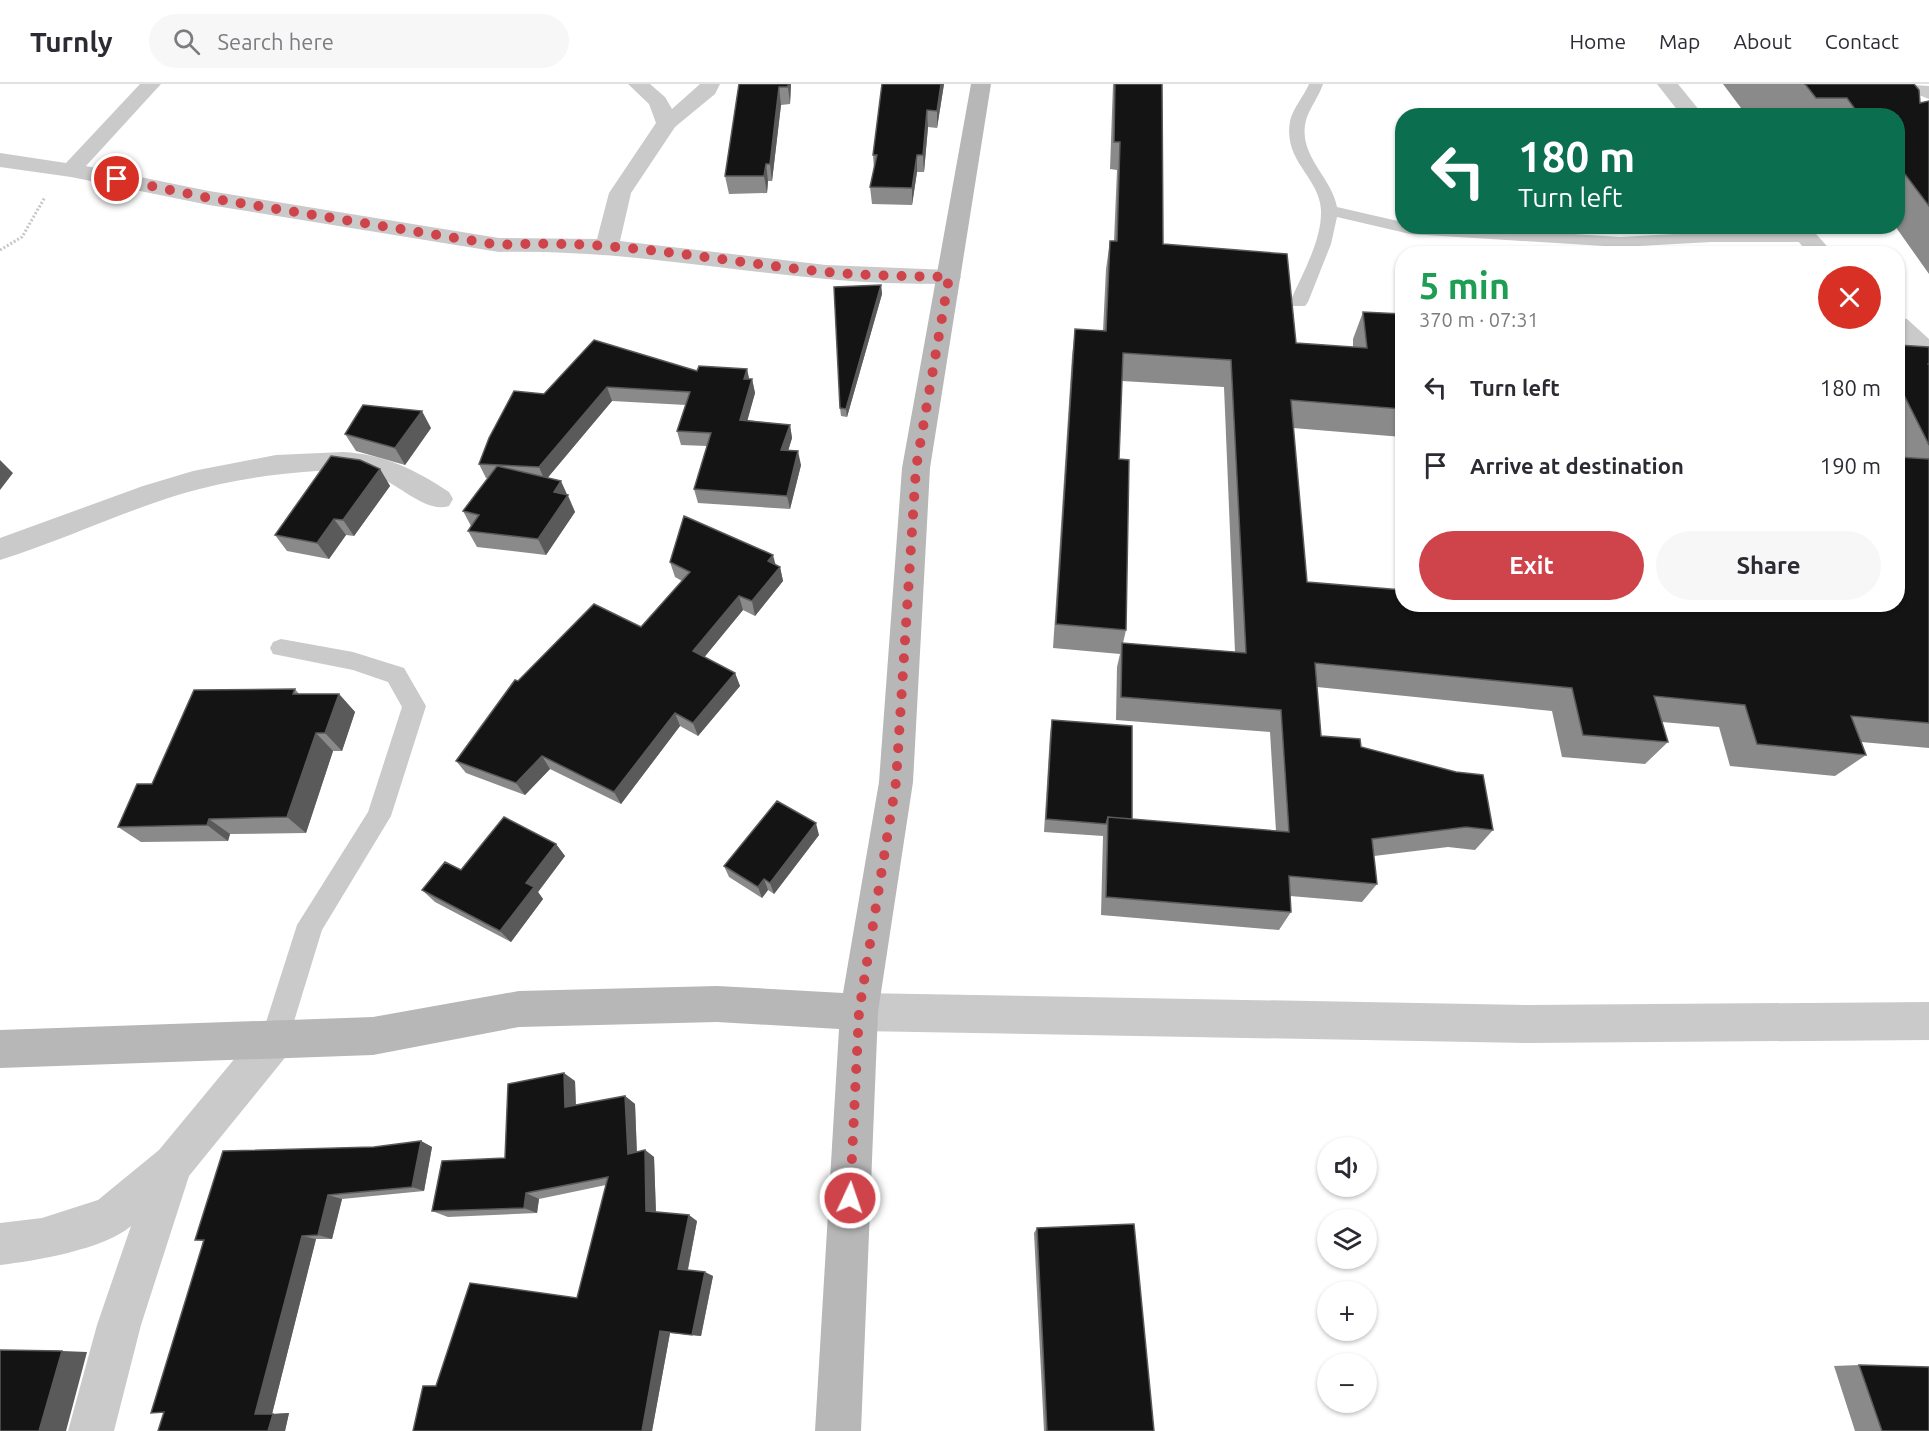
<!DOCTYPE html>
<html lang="en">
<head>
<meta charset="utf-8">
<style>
  :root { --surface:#fff; --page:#f7f7f7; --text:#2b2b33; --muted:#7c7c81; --line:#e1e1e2; --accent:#cf434b }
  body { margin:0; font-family:Ubuntu,sans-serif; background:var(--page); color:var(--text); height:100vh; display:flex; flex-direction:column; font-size:22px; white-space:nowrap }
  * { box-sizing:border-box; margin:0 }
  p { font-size:20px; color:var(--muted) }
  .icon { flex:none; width:33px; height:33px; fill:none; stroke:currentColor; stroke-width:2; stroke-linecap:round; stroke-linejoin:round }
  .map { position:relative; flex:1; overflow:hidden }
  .sheet { position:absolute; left:1395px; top:162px; width:510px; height:366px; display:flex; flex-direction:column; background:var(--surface); border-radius:24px; box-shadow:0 2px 4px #0004 }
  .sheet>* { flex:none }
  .banner { position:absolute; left:1395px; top:24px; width:510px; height:126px; border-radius:24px; box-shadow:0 2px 4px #0004; background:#0b6e4f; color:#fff; overflow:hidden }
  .tools { position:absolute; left:1317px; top:1053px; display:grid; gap:12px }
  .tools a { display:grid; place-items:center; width:60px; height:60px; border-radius:50%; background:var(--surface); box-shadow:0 2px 4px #0004; font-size:30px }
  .pin { position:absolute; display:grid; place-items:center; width:51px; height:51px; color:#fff; margin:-26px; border:3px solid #fff; border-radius:50%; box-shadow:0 2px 6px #0007 }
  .me { position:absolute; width:66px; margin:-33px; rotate:3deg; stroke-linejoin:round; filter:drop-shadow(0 0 4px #0008) }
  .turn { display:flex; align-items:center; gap:21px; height:126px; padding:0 24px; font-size:27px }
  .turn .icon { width:78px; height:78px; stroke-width:2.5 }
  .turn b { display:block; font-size:42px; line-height:51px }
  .round { display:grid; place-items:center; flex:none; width:63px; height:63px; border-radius:32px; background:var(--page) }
  .headline { display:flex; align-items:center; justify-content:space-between; height:102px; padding:0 24px }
  h1 { font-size:36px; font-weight:600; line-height:45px; color:#1e9e55 }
  .cta { display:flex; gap:12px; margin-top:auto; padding:12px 24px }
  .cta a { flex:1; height:69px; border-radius:36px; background:var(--accent); color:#fff; font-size:24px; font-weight:600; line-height:69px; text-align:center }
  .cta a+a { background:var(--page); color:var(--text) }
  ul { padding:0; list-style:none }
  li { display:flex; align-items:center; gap:18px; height:78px; padding:0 24px }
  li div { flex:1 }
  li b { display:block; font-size:22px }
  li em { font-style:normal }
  header { display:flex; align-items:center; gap:36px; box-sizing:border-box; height:84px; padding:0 30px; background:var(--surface); border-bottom:2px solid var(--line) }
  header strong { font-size:28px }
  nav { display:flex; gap:33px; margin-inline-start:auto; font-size:21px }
  .search { width:420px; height:54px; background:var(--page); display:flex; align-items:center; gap:15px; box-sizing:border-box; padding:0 21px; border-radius:33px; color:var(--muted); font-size:22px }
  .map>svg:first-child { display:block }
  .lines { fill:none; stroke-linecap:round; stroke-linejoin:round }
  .path { stroke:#c7c7c7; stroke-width:3; stroke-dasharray:2 2; stroke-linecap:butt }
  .lane { fill:#cacaca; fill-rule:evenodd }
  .street { fill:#cacaca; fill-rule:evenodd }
  .secondary { fill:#b7b7b7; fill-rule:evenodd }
  .wall { fill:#8a8a8a; fill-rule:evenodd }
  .shaded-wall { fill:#5a5a5a }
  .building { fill:#141414; stroke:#5a5a5a; stroke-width:1.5 }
  .route { stroke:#cf434b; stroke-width:10; stroke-dasharray:0 18 }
</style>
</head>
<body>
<header>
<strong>Turnly</strong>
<div class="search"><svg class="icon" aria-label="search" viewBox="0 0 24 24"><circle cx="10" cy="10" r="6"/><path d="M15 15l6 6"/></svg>Search here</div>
<nav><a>Home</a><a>Map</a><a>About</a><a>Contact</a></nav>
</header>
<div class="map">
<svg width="1929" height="1347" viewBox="0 0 1929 1347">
  <rect width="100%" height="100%" fill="#fff"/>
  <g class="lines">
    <path class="path" d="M0,166l22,-13 23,-40"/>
    <path class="lane" d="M1309,0h14c-4,12 -12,22 -16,33 -12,37 24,58 30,90l65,15v4h49l169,11 92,-5h94l8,5 -8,5h-94l-92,5 -210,-13 -73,-17 -6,27 -23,58 -3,4h-12l-3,-4c12,-28 32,-61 31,-92 -2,-34 -38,-48 -31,-89 3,-13 14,-25 19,-37z
      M281,555l72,13 51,16 22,38 -35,110 -69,114 -34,111 -4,10 -10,4 -10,-4 -4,-10 37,-116 71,-113 34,-105 -14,-25 -35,-12 -80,-16 -3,-6 3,-6z"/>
    <path class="street" d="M140,0h21l-75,82 123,25 290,47 98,1 12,-46 47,-70 -7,-19 -21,-20h22l15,13 7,12 28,-25h20l-5,10 -40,33 -44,66 -11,48 206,24 123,5 8,2 4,5 -4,5 -8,2c-41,0 -82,-1 -123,-5 -110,-10 -217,-30 -327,-27l-290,-47 -138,-28 -71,-10v-14l66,10z
      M1657,0h21l26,32h-22z
      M1898,0l31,2v13l-28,-11z
      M1785,142h24l25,28h-25z
      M1898,233l9,2 22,20v22l-9,-2 -22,-21z
      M343,368c41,2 73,18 106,40l4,7 -4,7c-24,8 -53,-25 -78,-32 -17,-5 -37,-3 -55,-3 -45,3 -91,10 -135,23 -62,19 -120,47 -181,66v-22l143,-52 50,-15 83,-16z
      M859,909l669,12 401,-3v38l-401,3 -669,-12 -13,-6 -6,-13 6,-13z
      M274,938l14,6 5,13 -5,13 -99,122 -48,149 -27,106h-46l29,-106 34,-99c-26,23 -96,35 -131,39v-42l42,-5 56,-18 61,-50 101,-122z"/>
    <path class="secondary" d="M971,0h20l-61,384 -17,314 -35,230 -17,419h-46l24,-402 -122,-7 -198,5 -146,28 -373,13v-38l373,-13 146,-26 198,-5 126,7 36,-211 23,-314z"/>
  </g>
  <path class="wall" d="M791,0l-1,20 -9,1 -9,76h-4l-1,12 -38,1 -4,-18 13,-87z
    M944,0l-7,44 -9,-1 -4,45h-7l-5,33 -40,-1 -2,-17 4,-18 -1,-14z
    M1113,0h49l1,160 133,99 57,4v-8l10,-27 39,2v123l-109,-9 14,154 264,24v-2h327v-259l31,2v401l-68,-6 5,13 -31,21 -105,-10 -11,-39 -57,-5 6,20 -23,22 -83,-7 -10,-46 -235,-24 4,49 40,11 132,83 -18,20 -27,-3 -74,9 3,28 -15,18 -72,-6 1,16 -12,18 -178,-15 2,-79 -59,-4 6,-98 2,-14 80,99 144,12 -6,-99 -154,-12 1,-53 3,-13 -67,-6 19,-292 3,-27 28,2 3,-62 4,-28h4l3,-71 -7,-1zM1122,297l102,6 11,265 -112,-9 3,-13 -7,-171z
    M1723,0h191l6,19 9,-2v173l-34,-48h3v-110h-113l-3,-5 -38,1z
    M881,201l1,9 -35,123 -6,-1 -1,-8z
    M747,285l2,10h3l3,14 -8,27 43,5 2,13 -4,13 13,14 -11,44 -92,-6 -4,-14 13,-43 -26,-1 -4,-14 9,-26 -74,-4 -65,77 21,17 7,17 -29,43 -69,-8 -9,-16 3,-5 -8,-15 25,-33h-2l-7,-14 65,-70 153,-23z
    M431,344l-26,37 -49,-14 -11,-17z
    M380,385l10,17 -36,50 -8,-1 -17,24 -42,-8 -12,-16z
    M670,478l105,3 5,2 3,14 -28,35 -12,-6 -39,47 31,16 5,13 -42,50 -18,-10 -59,78 -71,-35 -25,26 -59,-22 -10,-12 62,-80 123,-54 41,-46 -7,-4z
    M295,605l4,5h40l16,18 -13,39h-9l-27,82 -76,1 -2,7 -87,1 -23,-15 34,-43z
    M819,751l-45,59 -6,-4 -6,8 -33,-21 -5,-11z
    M556,760l9,12 -27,36 5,7 -32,43 -76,-40 -13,-12 39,-20z
    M575,997l1,24 49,-9 10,8 2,48 8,-2 9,7 2,55 41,9 -9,49 25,6 -12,60 -31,-3 -18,98h-239l23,-45 141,-88 29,-113 -67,14 -2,14 -89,4 -16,-6 73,-53z
    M421,1057l11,6 -8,44 -82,8 -10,40h-16l-44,175 17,-1 -4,18 -121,-19 39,-171 -8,-1 179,-93z
    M1037,1144l117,203h-110l-10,-198z
    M1859,1281l70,66h-74l-21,-65z"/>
  <path class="shaded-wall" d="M788,0h3l-1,20 -2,-17z
    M941,0h3l-7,44v-17z
    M779,3l2,18 -9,76 -2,-17z
    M927,26l1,17 -4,45 -1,-17z
    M917,71v17l-5,33v-17z
    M766,80l2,17 -1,12 -3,-17z
    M881,201l1,9 -35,123 -1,-8z
    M747,285l3,14 -6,-4z
    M752,295l3,14 -11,40 -4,-13z
    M607,303l5,14 -67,80 -6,-14z
    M422,327l9,17 -26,37 -10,-17z
    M790,341l2,13 -8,26 -3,-14z
    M798,367l3,14 -11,44 -3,-13z
    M0,376l13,13 -13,17z
    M380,385l10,17 -36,50 -11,-16z
    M561,397l14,31 -29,43 -8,-16 16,-47z
    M334,435l12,16 -17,24 -12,-16z
    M773,471l4,15 -9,-9z
    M780,483l3,14 -28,35 -3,-15z
    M739,512l4,14 -45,55 -5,-14z
    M735,589l5,13 -42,50 -5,-13z
    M339,610l16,18 -13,39 -17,-18z
    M675,629l5,13 -59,78 -7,-12z
    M316,649l17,18 -27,82 -19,-16z
    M542,672l8,13 -25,26 -9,-12z
    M209,735l21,15 -2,7 -21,-16z
    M816,739l3,12 -45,59 -4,-11z
    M556,760l9,12 -27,36 5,7 -32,43 -11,-11 26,-48z
    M764,795l4,11 -6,8 -4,-11z
    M564,989l11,8 1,34 -11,-8z
    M625,1012l10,8 2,56 -9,-6z
    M421,1057l11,6 -8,44 -12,-4z
    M645,1066l9,7 2,59 -10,-5z
    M526,1109l13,6 -2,14 -13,-5z
    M328,1111l14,4 -10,40 -14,-4z
    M689,1131l8,6 -10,52 -9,-4z
    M302,1152l14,3 -44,175h-17z
    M705,1188l8,4 -12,60 -9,-1z
    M660,1247l10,2 -18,98h-10z
    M62,1267l25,1 -21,79h-27z
    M289,1329l-4,18h-17l5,-17z"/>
  <path class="building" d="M739,0h49v3h-9l-9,77h-4l-2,12h-39z
    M882,0h59l-4,27 -10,-1 -4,45h-6l-5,33 -42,-1 7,-32h-4z
    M1115,0h47l1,160 124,10 9,89 71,5 -4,-36 39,2v95l-111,-9 16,182 95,8v14h153l42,4 -1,-4h302v-125h1l-1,-2v-20l31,2v264l-78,-7 15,39 -109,-11 -12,-39 -91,-9 14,46 -85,-7 -11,-47 -257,-25 6,73 39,3 1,8 95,25 27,3 10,55 -27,-3 -94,12 5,45 -88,-8 2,36 -185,-15 2,-80 181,15 -8,-122 -160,-13 1,-54 124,10 -15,-293 -108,-7 -4,106 10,1 -3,170 -70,-6 19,-295 31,2 4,-90h7l3,-99h-6z
    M1805,0h109l5,6 1,13 9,-2v105l-31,-41v-49h-38l-13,-18h-31z
    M881,201l-35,124 -6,-1 -6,-121z
    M594,256l103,31 2,-5 48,3 -3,10h8l-12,41 50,5 -9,25 17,1 -11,45 -93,-7 17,-56 -34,-2 13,-39 -83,-5 -68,80 -60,-3 10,-26 25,-47 30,3z
    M1898,261l31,2v16l-1,1 1,1v80l-31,-62z
    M363,321l59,6 -27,37 -50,-14z
    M331,372l29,4 20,9 -37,51 -9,-1 -17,24 -42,-8z
    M497,382l64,15 -7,11 14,3 -30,44 -70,-8 11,-16 -16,-4z
    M684,432l89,39 -5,6 12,6 -28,34 -13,-5 -46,55 42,22 -42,50 -18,-10 -61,79 -72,-36 -26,27 -60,-22 59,-81 3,1 76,-77 47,23 49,-55 -20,-10z
    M295,605l-2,5h46l-14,39h-9l-29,84 -78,2 -2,6 -89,2 19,-43h15l42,-94z
    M1052,636l80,6v93l-24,-2 -2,7 -60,-5z
    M777,717l39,22 -46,60 -6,-4 -6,8 -34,-21z
    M504,733l52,27 -30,39 8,4 -34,44 -78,-41 23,-28 16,8z
    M564,989l1,34 60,-11 3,58 17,-4 1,61 43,4 -11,54 27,3 -13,63 -32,-4 -18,100h-229l10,-45h13l34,-103 107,15 31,-121 -82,16 -2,15 -92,3 10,-50 63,-3 3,-74z
    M421,1057l-9,46 -84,8 -10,40 -16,1 -47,178h18l-5,17h-110l6,-19 -13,1 53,-173h-9l28,-89 151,-4z
    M1134,1140l20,207h-107l-10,-203z
    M0,1266l62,1 -23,80h-39z
    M1859,1281l70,2v64h-47z"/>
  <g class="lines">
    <path class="route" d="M117,95l92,19 290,47c114,-7 215,16 327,27 41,4 82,4 123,5l-33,191 -20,314 -37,230 -9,186"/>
  </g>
</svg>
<div class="tools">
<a><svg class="icon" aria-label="sound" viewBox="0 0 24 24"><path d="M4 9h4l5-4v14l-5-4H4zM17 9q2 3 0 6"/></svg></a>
<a><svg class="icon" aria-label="layers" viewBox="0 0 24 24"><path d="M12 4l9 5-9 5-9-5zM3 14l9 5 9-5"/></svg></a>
<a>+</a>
<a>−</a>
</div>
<div class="pin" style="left:117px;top:95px;background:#d93025"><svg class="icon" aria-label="arrive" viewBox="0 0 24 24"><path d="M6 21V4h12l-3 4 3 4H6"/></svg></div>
<svg class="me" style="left:850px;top:1114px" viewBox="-20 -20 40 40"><circle r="17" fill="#cf434b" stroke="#fff" stroke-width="3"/><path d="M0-11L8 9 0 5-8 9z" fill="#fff"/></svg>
<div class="banner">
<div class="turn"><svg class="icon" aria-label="left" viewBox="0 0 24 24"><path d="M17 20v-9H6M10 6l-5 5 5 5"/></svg><div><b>180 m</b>Turn left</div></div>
</div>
<section class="sheet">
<div class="headline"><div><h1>5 min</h1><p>370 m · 07:31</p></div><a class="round" style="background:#d93025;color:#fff"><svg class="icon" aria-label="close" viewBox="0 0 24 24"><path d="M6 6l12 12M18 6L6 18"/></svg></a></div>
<ul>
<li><svg class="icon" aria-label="left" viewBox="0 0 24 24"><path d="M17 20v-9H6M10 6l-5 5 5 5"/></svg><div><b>Turn left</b></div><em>180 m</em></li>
<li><svg class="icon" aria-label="arrive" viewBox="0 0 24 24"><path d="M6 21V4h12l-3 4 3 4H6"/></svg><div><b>Arrive at destination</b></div><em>190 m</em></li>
</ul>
<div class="cta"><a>Exit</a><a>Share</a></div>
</section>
</div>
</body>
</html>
